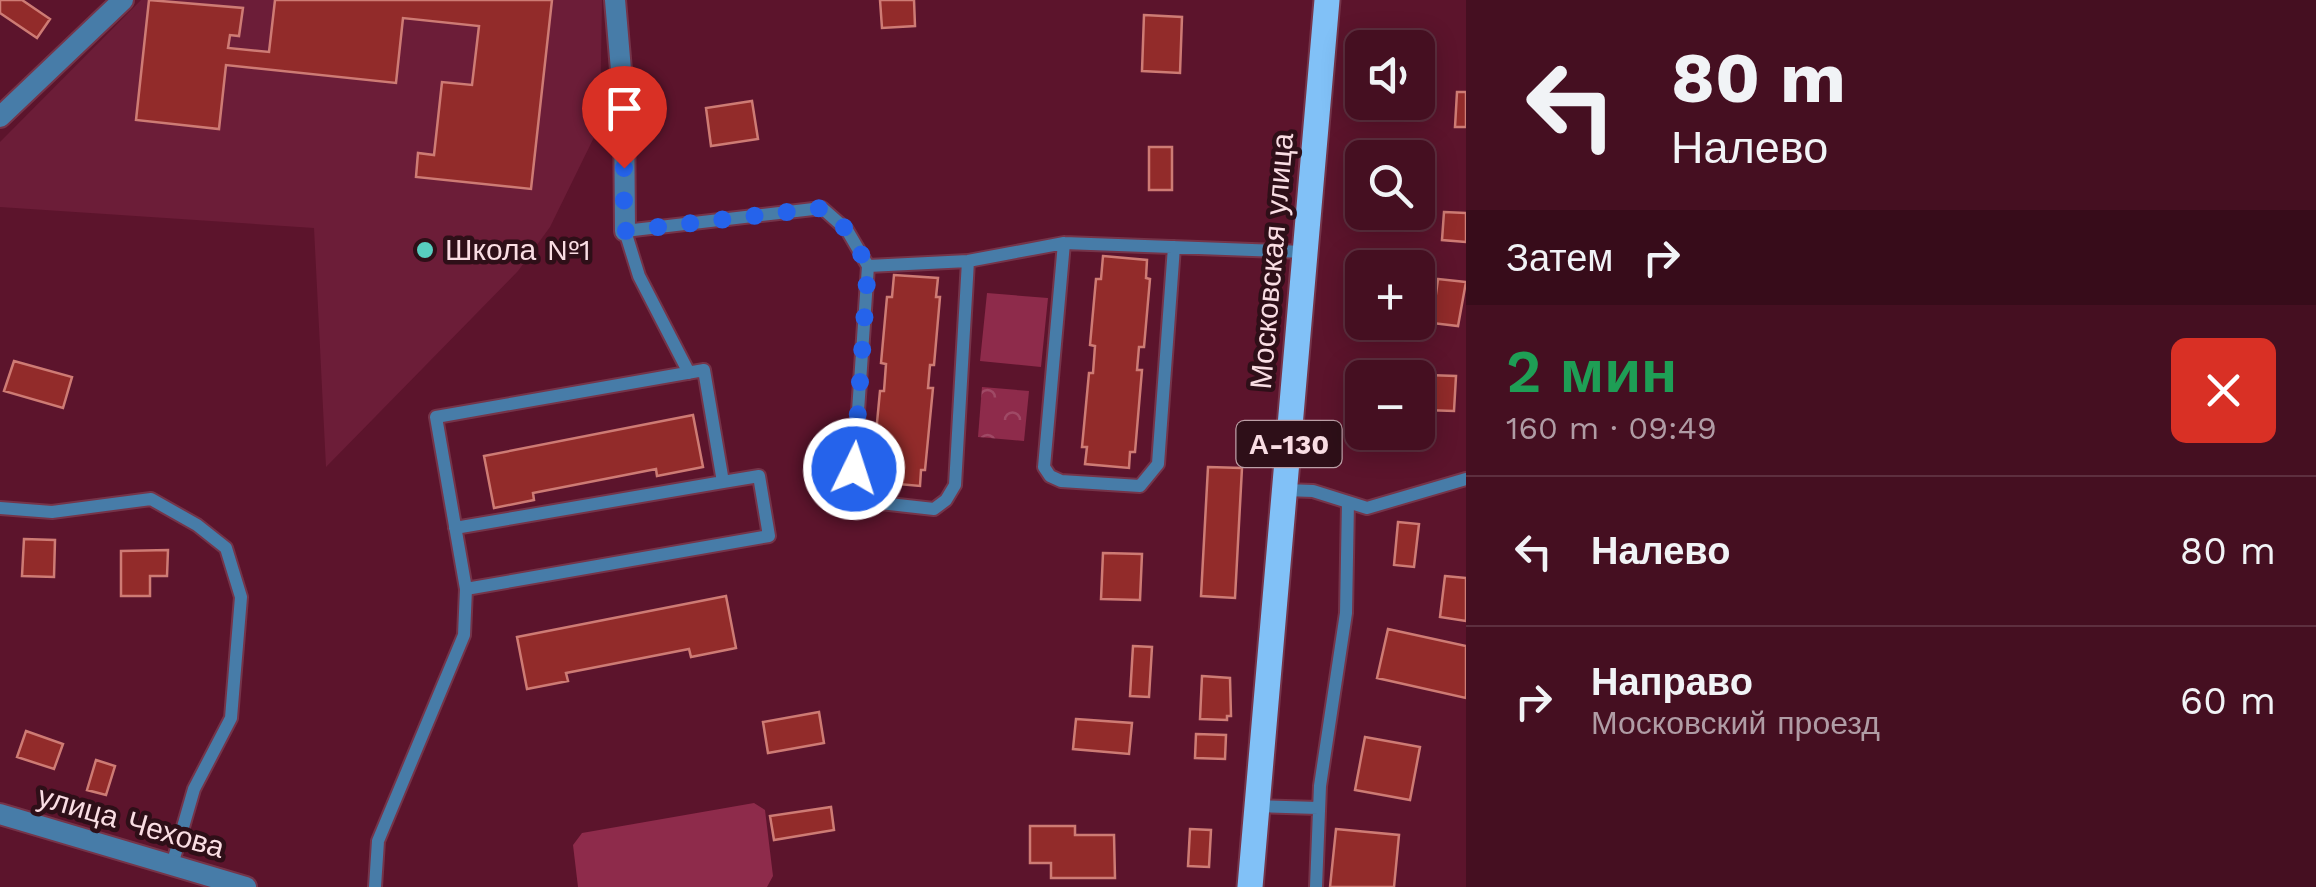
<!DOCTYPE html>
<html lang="ru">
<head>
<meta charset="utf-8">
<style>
  :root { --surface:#450f21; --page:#4c182a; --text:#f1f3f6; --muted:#b09ca5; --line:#5d2f3f }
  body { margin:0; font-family:"Work Sans",sans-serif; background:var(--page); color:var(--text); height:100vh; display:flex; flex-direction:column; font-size:38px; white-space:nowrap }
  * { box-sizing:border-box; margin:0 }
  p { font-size:32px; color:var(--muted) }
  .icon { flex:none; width:55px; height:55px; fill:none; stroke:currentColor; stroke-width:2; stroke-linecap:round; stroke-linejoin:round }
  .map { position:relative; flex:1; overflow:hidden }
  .side { display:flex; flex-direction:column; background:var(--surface); width:850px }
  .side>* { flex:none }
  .top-card { background:#450f21; color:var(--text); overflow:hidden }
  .fabs { position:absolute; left:1345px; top:30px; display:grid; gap:20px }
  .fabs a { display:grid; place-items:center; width:90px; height:90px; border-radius:15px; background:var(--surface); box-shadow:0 5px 25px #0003,0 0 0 2px var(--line); font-size:50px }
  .pin { position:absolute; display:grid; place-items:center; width:85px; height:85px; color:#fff; margin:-102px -42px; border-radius:50% 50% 50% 0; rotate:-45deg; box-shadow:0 0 10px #0007 }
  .pin .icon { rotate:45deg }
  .me { position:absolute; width:110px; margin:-55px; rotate:4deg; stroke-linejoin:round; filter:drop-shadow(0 0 8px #0008) }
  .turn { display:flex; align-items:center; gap:35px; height:210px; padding:0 40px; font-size:45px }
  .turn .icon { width:130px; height:130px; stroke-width:2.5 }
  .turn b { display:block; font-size:70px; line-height:85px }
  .then { display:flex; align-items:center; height:95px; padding:0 40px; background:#0003; gap:20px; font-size:38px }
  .round { display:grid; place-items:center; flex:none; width:105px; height:105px; border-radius:15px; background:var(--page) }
  .summary { display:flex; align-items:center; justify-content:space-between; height:170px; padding:0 40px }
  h1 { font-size:60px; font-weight:600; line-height:75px; color:#1e9e55 }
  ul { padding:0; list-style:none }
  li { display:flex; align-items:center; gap:30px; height:150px; padding:0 40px; border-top:2px solid var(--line) }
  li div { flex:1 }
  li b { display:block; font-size:38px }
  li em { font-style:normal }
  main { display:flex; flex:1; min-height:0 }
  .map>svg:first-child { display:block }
  .built { fill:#6c1d38 }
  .forest { fill:url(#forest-crowns) }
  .pitch { fill:#8e2b4b }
  .building { fill:#922b2a; stroke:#ce7b74; stroke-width:2.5 }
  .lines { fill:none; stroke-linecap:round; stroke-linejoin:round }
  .lane-casing { stroke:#753449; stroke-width:16 }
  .street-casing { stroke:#753449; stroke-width:24 }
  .primary-casing { stroke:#753449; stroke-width:29 }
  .lane { stroke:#477ca8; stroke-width:12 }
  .street { stroke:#477ca8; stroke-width:20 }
  .primary { stroke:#81c1f7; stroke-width:25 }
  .route { stroke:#2563eb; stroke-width:18; stroke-dasharray:0 32.4 }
  .poi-dot { fill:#58cec0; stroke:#2e0f18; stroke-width:4 }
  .labels { text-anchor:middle; stroke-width:9; stroke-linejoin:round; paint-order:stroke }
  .shield { fill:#2e0f18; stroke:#bc9fa6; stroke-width:2.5 }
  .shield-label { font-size:28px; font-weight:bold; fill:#f9dde3 }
  .poi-label { font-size:30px; fill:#f9dde3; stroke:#2e0f18; text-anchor:start }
  .street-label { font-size:30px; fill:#f9dde3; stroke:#2e0f18 }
</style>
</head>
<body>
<main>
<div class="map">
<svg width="1466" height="887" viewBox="0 0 1466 887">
  <defs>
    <pattern id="forest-crowns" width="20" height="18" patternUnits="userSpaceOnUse" patternTransform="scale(2.5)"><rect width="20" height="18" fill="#8e2b4b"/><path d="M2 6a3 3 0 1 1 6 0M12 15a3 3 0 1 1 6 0" fill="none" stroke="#9f4965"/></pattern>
  </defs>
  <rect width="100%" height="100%" fill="#5c142c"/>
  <path class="built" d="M141,0h461l-2,125 -50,102 -32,44 -192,196 -12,-239 -314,-21v-65z"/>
  <path class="forest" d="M982,387l47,4 -5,50 -46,-4z"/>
  <path class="pitch" d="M987,293l61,5 -7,69 -61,-6z
    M754,803l11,7 8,66 -6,11h-189l-5,-42 9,-12z"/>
  <path class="building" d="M0,0h22l28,19 -13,19 -37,-25z
    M149,0l94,8 -4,28 -9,-1 -2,13 41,4 6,-52h277l-21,189 -115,-12 2,-24 16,2 8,-73 30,3 7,-59 -76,-8 -7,65 -170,-18 -7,64 -83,-9z
    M880,0h34l1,26 -33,2z
    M1144,15l38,2 -2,56 -38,-2z
    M1457,92h9v35h-11z
    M752,101l6,38 -47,7 -5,-38z
    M1149,147h23v43h-23z
    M1444,212l22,1v29l-24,-2z
    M1103,256l44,4 -1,18 4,1 -6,68h-5l-2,23h5l-7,82h-5l-1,16 -44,-4 2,-17h-5l7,-74h4l2,-27 -5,-1 6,-66h5z
    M894,275l44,3 -2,19h4l-6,68h-4l-2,23h5l-8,82h-4l-1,16 -44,-4 1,-17h-4l7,-74h4l2,-27 -5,-1 6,-66h5z
    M1438,279l28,3 -8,44 -26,-3z
    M14,361l58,16 -9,31 -59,-17z
    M1427,375l29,1 -2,35 -29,-1z
    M693,415l10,52 -46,9 -1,-7 -123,24 1,7 -40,8 -10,-52z
    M1208,467l34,1 -7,130 -34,-2z
    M1398,522l21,2 -5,43 -20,-2z
    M24,539l31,1 -1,37 -32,-1z
    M168,550l-1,26h-17v20h-29v-45z
    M1103,553l39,1 -2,46 -39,-1z
    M1445,576l21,2v43l-26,-4z
    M726,596l10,52 -45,9 -2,-8 -123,24 2,8 -41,8 -10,-52z
    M1388,629l78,17v52l-89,-20z
    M1133,646l19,1 -3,50 -19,-1z
    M1202,676l28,2 1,38h-4v4l-27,-1z
    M819,712l5,31 -56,10 -5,-31z
    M1076,719l56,4 -3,31 -56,-5z
    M26,731l37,13 -9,25 -37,-12z
    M1196,734l30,1 -1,24 -30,-1z
    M1365,737l55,10 -10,53 -55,-10z
    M96,760l19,6 -9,29 -19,-5z
    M831,807l3,23 -60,10 -4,-24z
    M1030,826h45v9h39l1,43h-64v-15h-21z
    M1190,829l21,1 -2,37 -21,-1z
    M1336,829l63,6 -5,52h-64z"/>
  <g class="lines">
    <g class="lane-casing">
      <path id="lane" d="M1064,243l-20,224 6,9 11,5 79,5 18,-22 16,-217
        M868,266l-14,203 6,20 11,13 63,7 12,-9 9,-15 13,-224
        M689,373l-50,-97 -14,-45 197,-23 25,22 21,36 100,-5 96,-18 242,9
        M1285,490l28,1 54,17 99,-29
        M0,508l52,4 99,-13 46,26 29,23 15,49 -10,121 -37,71 -22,76
        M466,589l303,-53 -10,-60 -36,6
        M1257,806l61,2
        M375,887l3,-46 86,-206 2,-46 -30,-172 268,-47 19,112 -268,46
        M1316,887l4,-101 26,-173 2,-111"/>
    </g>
    <g class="street-casing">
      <path id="street" d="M615,0l9,105 1,126
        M0,117l123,-117
        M0,814l246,73"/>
    </g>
    <g class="primary-casing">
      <path id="primary" d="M1250,887l77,-887"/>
    </g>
    <use href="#lane" class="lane"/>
    <use href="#street" class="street"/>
    <use href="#primary" class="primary"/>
  </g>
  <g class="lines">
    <path class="route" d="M624,168v63l198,-23 25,22 21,36 -14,203"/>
  </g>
  <circle class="poi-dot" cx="425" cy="250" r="10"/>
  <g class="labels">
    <rect class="shield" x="1236.5" y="421" width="105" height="46" rx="8"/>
    <g class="shield-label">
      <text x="1289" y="454">А-130</text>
    </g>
    <g class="poi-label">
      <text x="445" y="260">Школа №1</text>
    </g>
    <g class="street-label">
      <text transform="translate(1272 261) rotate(-85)" y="10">Московская улица</text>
      <text transform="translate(131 822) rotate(16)" y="10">улица Чехова</text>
    </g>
  </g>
</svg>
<div class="fabs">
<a><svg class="icon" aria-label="sound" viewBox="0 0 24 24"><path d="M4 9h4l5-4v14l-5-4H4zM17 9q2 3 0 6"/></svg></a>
<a><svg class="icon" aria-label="search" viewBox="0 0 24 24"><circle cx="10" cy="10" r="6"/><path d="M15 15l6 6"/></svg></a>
<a>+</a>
<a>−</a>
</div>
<div class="pin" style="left:624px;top:168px;background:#d93025"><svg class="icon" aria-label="arrive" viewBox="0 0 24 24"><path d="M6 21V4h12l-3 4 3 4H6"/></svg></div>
<svg class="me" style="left:854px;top:469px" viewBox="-20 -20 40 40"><circle r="17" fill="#2563eb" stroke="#fff" stroke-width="3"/><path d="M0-11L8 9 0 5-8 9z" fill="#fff"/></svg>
</div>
<section class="side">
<div class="top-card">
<div class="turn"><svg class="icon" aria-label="left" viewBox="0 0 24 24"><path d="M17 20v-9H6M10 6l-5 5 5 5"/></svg><div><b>80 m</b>Налево</div></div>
<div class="then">Затем<svg class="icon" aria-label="right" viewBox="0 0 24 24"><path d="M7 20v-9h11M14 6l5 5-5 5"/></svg></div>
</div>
<div class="summary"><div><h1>2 мин</h1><p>160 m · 09:49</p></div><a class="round" style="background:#d93025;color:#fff"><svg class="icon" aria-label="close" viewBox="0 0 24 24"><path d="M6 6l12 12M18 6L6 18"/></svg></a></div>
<ul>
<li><svg class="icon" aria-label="left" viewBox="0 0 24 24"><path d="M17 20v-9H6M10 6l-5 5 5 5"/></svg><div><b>Налево</b></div><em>80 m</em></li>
<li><svg class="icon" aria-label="right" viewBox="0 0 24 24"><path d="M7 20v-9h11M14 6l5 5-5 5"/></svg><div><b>Направо</b><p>Московский проезд</p></div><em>60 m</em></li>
</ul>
</section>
</main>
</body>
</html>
